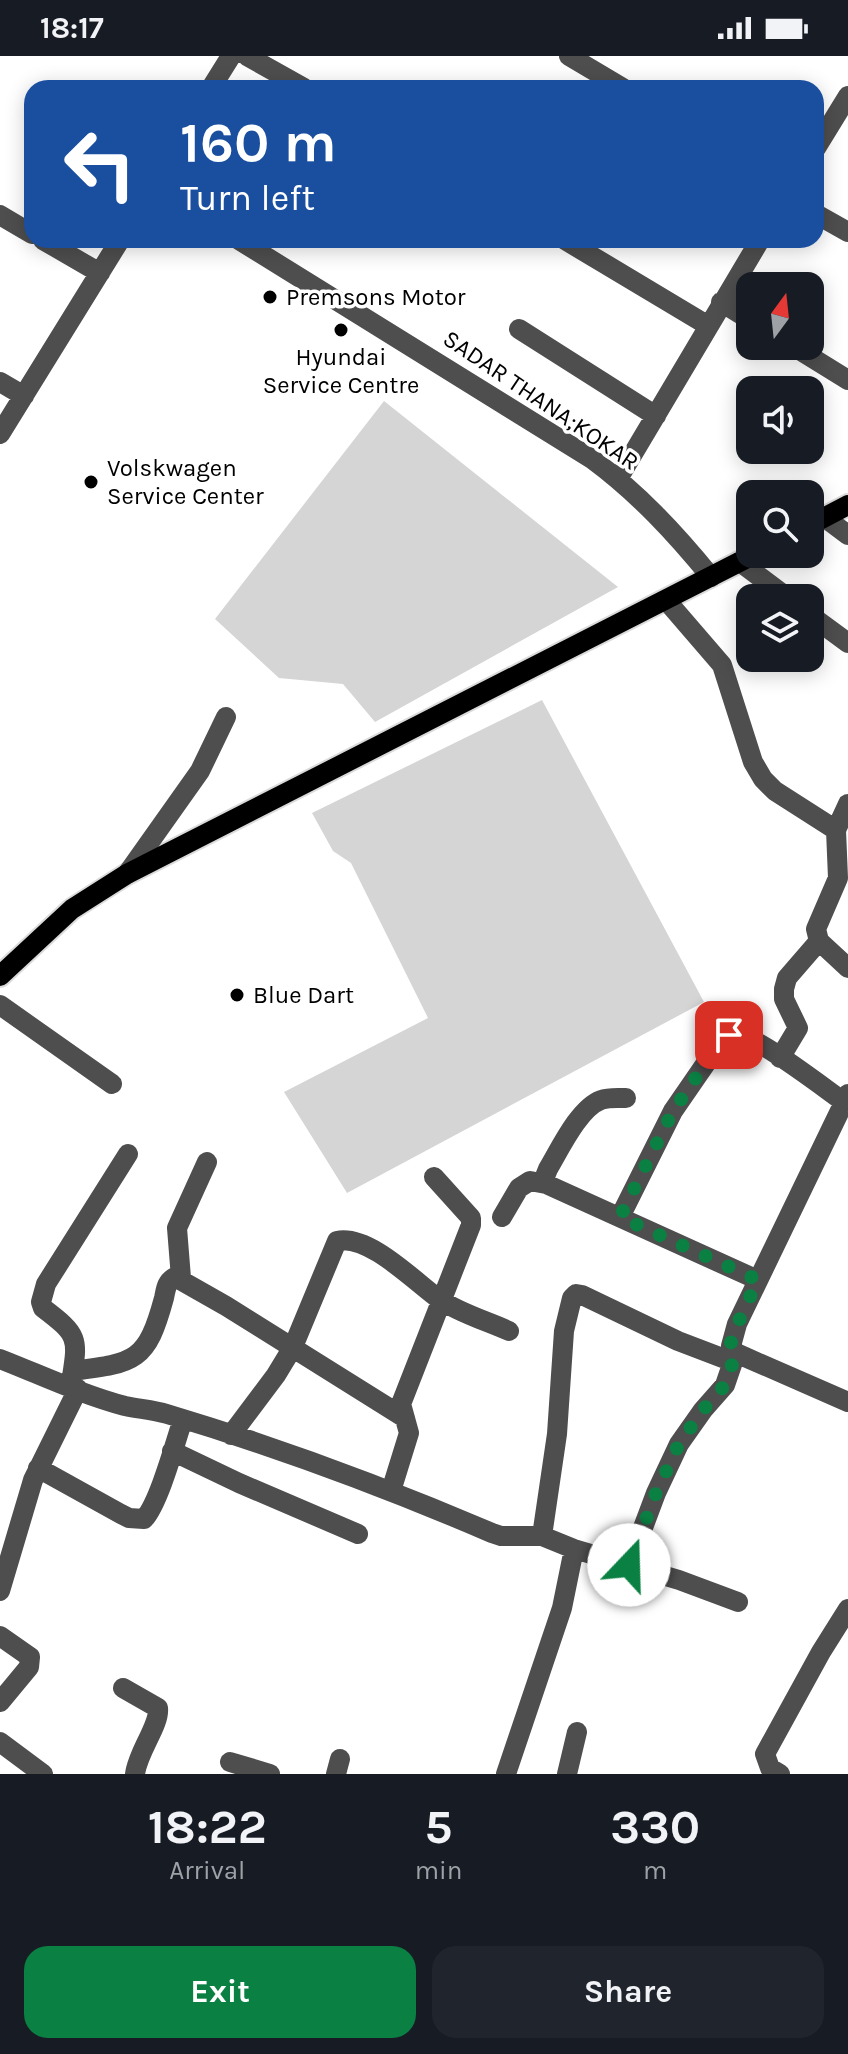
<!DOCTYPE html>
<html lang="en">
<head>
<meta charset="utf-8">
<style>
  :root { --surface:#171b24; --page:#20242c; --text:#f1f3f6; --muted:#9ea1a6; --accent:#0b8043 }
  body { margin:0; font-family:Karla,sans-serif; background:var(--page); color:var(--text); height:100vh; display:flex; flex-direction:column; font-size:30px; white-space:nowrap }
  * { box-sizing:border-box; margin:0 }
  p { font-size:26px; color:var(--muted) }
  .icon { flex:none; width:44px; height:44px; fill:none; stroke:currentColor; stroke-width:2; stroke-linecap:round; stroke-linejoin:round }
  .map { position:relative; height:1718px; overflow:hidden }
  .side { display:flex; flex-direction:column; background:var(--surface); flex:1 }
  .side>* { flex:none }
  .hud { position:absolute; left:24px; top:24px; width:800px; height:168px; border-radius:24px; box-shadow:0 4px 20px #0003; background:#1a4fa0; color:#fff; overflow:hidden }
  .needle { width:52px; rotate:15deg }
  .tools { position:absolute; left:736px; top:216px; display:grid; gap:16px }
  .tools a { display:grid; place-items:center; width:88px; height:88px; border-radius:16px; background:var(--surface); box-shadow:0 4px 20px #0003; font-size:40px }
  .pin { position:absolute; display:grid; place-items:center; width:68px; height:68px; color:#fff; margin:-34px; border-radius:16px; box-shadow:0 4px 12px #0006 }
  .me { position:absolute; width:88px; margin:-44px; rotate:21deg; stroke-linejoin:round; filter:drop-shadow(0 0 6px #0008) }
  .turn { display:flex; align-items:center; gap:28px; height:168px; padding:0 24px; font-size:36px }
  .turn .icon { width:104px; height:104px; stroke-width:2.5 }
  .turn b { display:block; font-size:56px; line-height:68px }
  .eta { display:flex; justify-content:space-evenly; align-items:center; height:136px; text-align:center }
  .eta b { font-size:48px; font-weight:700; line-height:56px }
  .cta { display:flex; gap:16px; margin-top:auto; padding:16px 24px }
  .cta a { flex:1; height:92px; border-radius:24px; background:var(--accent); color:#fff; font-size:32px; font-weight:700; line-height:92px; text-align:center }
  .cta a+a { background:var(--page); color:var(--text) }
  .status { display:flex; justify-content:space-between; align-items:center; height:56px; padding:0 40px; background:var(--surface); direction:ltr }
  .status svg { height:22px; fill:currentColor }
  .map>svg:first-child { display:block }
  .green { fill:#d5d5d5 }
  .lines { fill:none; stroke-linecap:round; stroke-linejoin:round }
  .major-casing { stroke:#dbdbdb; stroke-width:24 }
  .minor { stroke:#4e4e4e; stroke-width:20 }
  .major { stroke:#000; stroke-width:20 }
  .route { stroke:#0b8043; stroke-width:14; stroke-dasharray:0 25.2 }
  .poi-dot { fill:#000; stroke:#fff; stroke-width:3 }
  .labels { text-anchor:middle; stroke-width:7; stroke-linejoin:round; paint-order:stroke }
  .poi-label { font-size:24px; fill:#000; stroke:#fff; text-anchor:start }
  .street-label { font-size:24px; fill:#000; stroke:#fff }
</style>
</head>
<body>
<div class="status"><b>18:17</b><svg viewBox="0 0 49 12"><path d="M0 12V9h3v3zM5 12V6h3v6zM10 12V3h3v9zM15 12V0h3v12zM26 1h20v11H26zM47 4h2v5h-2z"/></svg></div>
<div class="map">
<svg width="848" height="1718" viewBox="0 0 848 1718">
  <rect width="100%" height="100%" fill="#fff"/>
  <path class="green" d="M384,345l234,186 -243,135 -32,-38 -64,-6 -64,-59z
    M542,644l162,302 -357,191 -63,-101 144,-74 -77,-155 -18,-12 -21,-38z"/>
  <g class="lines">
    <g class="major-casing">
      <path id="major" d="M810,469l38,-20
        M0,920l72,-67 55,-35 628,-320"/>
    </g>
    <path class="minor" d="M247,0l57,32
      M569,0l54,32
      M211,32l20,-32
      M816,92l32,-52
      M816,158l32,18
      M0,159l32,19
      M43,184l57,33
      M239,184l353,219c46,34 83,74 119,118
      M565,184l142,85
      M721,246l29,18
      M519,273l137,87
      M793,290l55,34
      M0,326l24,14
      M0,378l120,-194
      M618,423l142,-239
      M824,461l24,18
      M740,506l48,36
      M666,544l56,65 31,97 10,17 12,12 61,39
      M810,559l38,28
      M848,748l-12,26 2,48 -22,51 3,12 29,27
      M127,818l73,-103 26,-54
      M0,949l112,79
      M780,1002l18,-30 -14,-29v-10l3,-11 32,-37
      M848,1038l-111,230 -6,22 5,7 9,4 103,45
      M626,1042c-8,0 -17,-1 -25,2 -22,8 -41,49 -53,69l-4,10 2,5 212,96
      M502,1161l17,-29 11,-7 16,3
      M620,1161l53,-106 51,-74c5,-2 7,-4 12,-3 20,1 88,54 108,68
      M181,1222l-4,-50 30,-66
      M0,1303c41,16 83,36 125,47 14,3 28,4 42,8 110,33 218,73 325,119l9,3h41l32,13 105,31 59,22
      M73,1315c63,-8 74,-10 91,-73 2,-9 2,-16 11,-21l51,29 179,112
      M71,1327c7,-45 9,-47 -28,-75l-2,-6 5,-18 82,-130
      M231,1379l45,-60 17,-28 44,-106c32,-7 78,41 102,58 20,14 48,22 70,32
      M172,1395l67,32 119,51
      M38,1412l83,46 8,4 15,1c15,-16 31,-76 39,-100
      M391,1435l18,-58 -8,-29 70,-179v-7l-37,-41
      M542,1480l15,-102 7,-103 8,-33 4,-4 6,1 96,46 55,21
      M629,1509l27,-72 23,-49 24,-34 22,-25 11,-32
      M0,1535l33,-111 45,-91
      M0,1580l30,21 -1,10 -29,35
      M123,1632l35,20c2,17 -20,43 -23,66
      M0,1686l43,32
      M230,1706l40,12
      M336,1718l4,-15
      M506,1718l56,-166 12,-59
      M567,1718l10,-42
      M780,1718l-10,-6 -5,-14 56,-102 27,-43"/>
    <use href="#major" class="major"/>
  </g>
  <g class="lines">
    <path class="route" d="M629,1509l27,-72 23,-49 24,-34 22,-25 11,-32 -5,-7v-8l27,-58 -138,-63 53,-106 51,-74 5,-2"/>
  </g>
  <g class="poi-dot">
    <circle cx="270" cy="241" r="8"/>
    <circle cx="341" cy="274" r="8"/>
    <circle cx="91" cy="426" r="8"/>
    <circle cx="237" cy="939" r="8"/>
  </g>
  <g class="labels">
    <g class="poi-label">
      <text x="286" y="249">Premsons Motor</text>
      <text x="341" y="309" text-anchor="middle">Hyundai<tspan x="341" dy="28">Service Centre</tspan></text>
      <text x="107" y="420">Volskwagen<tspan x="107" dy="28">Service Center</tspan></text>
      <text x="253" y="947">Blue Dart</text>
    </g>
    <g class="street-label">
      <text transform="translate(541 344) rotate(34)" y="8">SADAR THANA;KOKAR</text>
    </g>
  </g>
</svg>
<div class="tools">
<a><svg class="needle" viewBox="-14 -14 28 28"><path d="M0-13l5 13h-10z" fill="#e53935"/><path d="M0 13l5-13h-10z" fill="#9ea1a6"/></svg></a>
<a><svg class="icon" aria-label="sound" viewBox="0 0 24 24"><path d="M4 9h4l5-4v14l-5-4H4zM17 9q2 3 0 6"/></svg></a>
<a><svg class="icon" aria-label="search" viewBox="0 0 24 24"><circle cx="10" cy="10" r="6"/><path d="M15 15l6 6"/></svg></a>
<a><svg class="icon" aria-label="layers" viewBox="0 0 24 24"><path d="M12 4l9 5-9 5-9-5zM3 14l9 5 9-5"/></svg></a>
</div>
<div class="pin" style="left:729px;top:979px;background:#d93025"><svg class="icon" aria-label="arrive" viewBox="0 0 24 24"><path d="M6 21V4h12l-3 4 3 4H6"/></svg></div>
<svg class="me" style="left:629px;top:1509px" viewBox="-20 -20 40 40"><circle r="19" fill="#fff"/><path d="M0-13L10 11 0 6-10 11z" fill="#0b8043"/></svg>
<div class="hud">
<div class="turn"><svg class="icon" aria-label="left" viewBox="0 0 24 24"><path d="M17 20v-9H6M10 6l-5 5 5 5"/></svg><div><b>160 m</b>Turn left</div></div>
</div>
</div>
<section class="side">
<div class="eta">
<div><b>18:22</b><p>Arrival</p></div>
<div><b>5</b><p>min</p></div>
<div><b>330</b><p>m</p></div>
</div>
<div class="cta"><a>Exit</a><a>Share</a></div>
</section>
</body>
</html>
